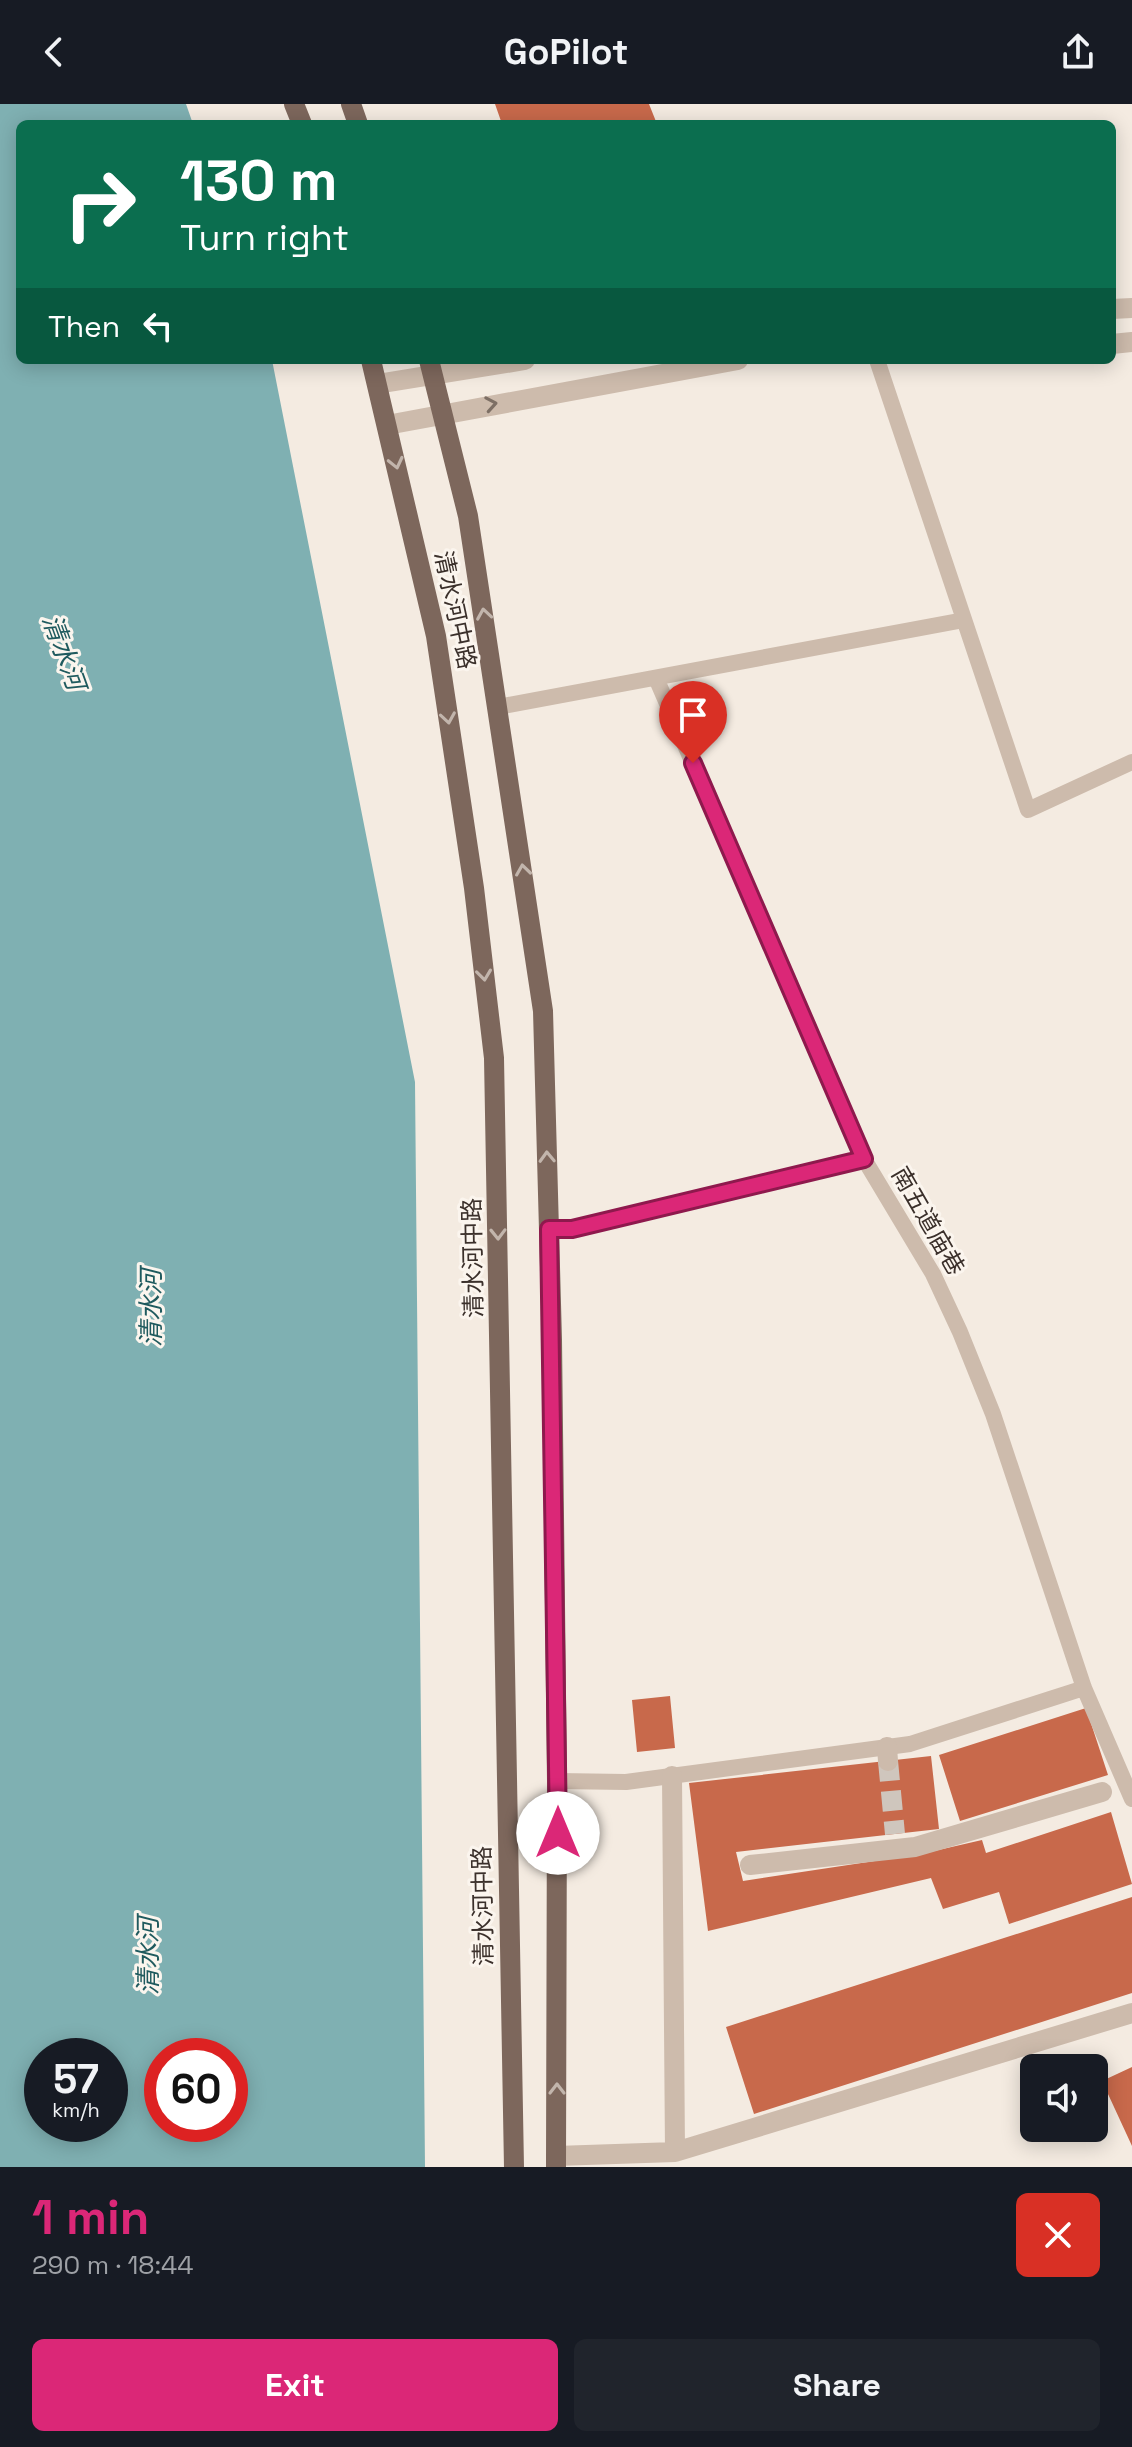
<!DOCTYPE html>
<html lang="en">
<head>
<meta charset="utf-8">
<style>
  :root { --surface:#171b24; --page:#20242c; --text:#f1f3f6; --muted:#9ea1a6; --accent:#db2777 }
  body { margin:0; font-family:"Space Grotesk","Noto Sans SC",sans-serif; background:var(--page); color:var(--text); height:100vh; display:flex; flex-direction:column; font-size:30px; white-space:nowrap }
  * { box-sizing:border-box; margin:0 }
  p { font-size:26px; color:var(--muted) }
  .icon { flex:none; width:44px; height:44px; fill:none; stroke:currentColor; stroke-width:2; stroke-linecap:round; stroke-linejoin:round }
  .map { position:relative; height:2063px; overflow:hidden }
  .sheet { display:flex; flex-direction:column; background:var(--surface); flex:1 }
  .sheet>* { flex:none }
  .banner { position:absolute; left:16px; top:16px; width:1100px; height:244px; border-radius:12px; box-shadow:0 4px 20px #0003; background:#0b6e4f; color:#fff; overflow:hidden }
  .controls { position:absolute; left:1020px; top:1950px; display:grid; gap:16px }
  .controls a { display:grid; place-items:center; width:88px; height:88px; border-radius:12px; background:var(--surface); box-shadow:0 4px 20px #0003; font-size:40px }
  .speed { position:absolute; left:24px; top:1934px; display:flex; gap:16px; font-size:40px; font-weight:700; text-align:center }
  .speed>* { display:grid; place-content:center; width:104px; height:104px; border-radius:50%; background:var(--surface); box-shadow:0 4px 20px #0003; line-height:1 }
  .speed small { font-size:20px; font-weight:400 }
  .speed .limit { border:12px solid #d22; background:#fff; color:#111 }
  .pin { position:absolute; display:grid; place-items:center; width:68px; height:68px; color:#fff; margin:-82px -34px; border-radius:50% 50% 50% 0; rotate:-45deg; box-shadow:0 0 8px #0007 }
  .pin .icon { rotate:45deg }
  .me { position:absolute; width:88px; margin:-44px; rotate:0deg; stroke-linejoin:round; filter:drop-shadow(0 0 6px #0008) }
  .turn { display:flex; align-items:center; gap:28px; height:168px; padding:0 32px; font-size:36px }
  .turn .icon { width:104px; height:104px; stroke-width:2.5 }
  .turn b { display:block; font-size:56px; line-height:68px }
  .then { display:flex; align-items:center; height:76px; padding:0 32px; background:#0003; gap:16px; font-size:30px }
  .round { display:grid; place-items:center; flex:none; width:84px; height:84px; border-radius:12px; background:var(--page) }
  .headline { display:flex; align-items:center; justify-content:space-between; height:136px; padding:0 32px }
  h1 { font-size:48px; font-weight:700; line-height:60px; color:var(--accent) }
  .primary-button { display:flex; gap:16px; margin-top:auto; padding:16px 32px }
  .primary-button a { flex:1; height:92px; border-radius:12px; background:var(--accent); color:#fff; font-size:32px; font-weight:700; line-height:92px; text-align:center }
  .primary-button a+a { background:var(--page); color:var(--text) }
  header { display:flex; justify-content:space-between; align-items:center; height:104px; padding:0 32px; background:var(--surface); font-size:36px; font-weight:700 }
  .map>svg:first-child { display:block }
  .water { fill:#7fb0b2; fill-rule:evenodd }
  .building { fill:#c8694b }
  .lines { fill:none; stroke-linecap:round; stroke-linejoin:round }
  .minor-tunnel { stroke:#cfc6bd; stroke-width:20; stroke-dasharray:20 10; stroke-linecap:butt }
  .service { stroke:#cdbbac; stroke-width:16 }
  .minor { stroke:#cdbbac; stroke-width:20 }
  .tertiary { stroke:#cdbbac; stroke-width:20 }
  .primary { stroke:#7d675c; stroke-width:20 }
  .oneway { stroke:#7d6f65 }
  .oneway2 { stroke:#c2b5ac }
  .route-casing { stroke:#8e194d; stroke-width:20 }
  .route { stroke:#db2777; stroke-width:14 }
  .labels { text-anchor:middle; stroke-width:6; stroke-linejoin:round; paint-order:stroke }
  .street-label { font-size:24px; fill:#3b302b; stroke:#fbf5ee }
  .water-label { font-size:26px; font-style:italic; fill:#1f5a5e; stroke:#fbf5ee }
</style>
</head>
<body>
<header><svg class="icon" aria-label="back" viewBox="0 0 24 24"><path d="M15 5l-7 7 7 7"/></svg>GoPilot<svg class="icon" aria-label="share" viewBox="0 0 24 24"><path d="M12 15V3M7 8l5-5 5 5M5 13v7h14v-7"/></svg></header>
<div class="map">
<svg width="1132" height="2063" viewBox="0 0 1132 2063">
  <rect width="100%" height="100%" fill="#f4ebe1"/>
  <path class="water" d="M0,0h186l7,20h-173v236h252l143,722 10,1085h-425zM42,1952h68v68h-68zM162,1952h68v68h-68z"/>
  <path class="building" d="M495,0h154l8,20h-155z
    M670,1592l5,52 -38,4 -5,-52z
    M1086,1604l22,67 -148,46 -21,-66z
    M931,1652l8,73 -203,23 7,29 178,-27 61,-14 4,13 125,-41 21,72 -123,40 -10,-32 -56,17 -12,-31 -223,53 -19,-148z
    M1132,1793v96l-378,121 -28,-87z
    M1132,1963v79l-30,-65z"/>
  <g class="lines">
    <path class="minor-tunnel" d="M888,1657l7,73"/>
    <path class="service" d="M877,256l151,450 104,-48
      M656,574l208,481 69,115 27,58 33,82 91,274 48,111
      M498,603l466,-87
      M549,1125h23l292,-70
      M557,1677l69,1 284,-38 174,-56"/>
    <path class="minor" d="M887,1643l1,14
      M672,1672l3,376
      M750,1761l165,-18 187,-55
      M556,2052l119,-4 457,-139"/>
    <path class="tertiary" d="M1112,205l20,-1
      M1112,240l20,-2
      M377,280l148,-24
      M387,321l351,-65"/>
    <path class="primary" d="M294,0l8,20
      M351,0l7,20
      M371,256l65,276 38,252 20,170 20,1109
      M429,256l39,156 75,495 9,329 5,441 -1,386"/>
  </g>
  <defs><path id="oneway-chevron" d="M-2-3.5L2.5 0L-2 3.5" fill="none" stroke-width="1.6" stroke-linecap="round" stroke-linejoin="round" transform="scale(2)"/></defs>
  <use class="oneway" href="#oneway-chevron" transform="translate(491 300) rotate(-10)"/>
  <g class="oneway2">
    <use href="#oneway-chevron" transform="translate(396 359) rotate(77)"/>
    <use href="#oneway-chevron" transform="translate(484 510) rotate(-99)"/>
    <use href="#oneway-chevron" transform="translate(448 614) rotate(81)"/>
    <use href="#oneway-chevron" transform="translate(523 766) rotate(-98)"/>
    <use href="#oneway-chevron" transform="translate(484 871) rotate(83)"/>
    <use href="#oneway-chevron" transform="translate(547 1053) rotate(-92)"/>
    <use href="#oneway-chevron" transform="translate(498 1130) rotate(89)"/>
    <use href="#oneway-chevron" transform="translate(557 1985) rotate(-90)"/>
  </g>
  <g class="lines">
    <g class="route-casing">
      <path id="route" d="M558,1729l-9,-604h23l292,-70 -171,-396"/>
    </g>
    <use href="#route" class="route"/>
  </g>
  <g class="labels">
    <g class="street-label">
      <text transform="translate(455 506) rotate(78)" y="8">清水河中路</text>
      <text transform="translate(928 1117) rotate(60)" y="8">南五道庙巷</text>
      <text transform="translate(473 1154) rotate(-91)" y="8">清水河中路</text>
      <text transform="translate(483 1802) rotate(-91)" y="8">清水河中路</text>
    </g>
    <g class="water-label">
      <text transform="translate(64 548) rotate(70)" y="9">清水河</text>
      <text transform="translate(151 1204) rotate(-90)" y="9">清水河</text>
      <text transform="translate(148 1852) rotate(-90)" y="9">清水河</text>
    </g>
  </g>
</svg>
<div class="controls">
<a><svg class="icon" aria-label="sound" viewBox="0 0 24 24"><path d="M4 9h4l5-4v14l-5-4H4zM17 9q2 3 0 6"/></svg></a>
</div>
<div class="speed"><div>57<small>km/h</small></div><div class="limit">60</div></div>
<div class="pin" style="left:693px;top:659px;background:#d93025"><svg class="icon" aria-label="arrive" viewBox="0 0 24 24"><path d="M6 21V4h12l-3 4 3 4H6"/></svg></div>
<svg class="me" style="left:558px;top:1729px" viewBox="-20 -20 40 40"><circle r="19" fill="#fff"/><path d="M0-13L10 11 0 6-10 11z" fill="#db2777"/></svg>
<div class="banner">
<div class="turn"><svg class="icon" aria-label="right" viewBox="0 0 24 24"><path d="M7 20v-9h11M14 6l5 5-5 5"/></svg><div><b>130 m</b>Turn right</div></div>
<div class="then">Then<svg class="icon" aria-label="left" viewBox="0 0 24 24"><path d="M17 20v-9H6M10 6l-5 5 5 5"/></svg></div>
</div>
</div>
<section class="sheet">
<div class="headline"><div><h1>1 min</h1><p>290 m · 18:44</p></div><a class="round" style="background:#d93025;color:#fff"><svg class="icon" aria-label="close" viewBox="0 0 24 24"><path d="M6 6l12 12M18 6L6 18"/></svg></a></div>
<div class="primary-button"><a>Exit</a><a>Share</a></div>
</section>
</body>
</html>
